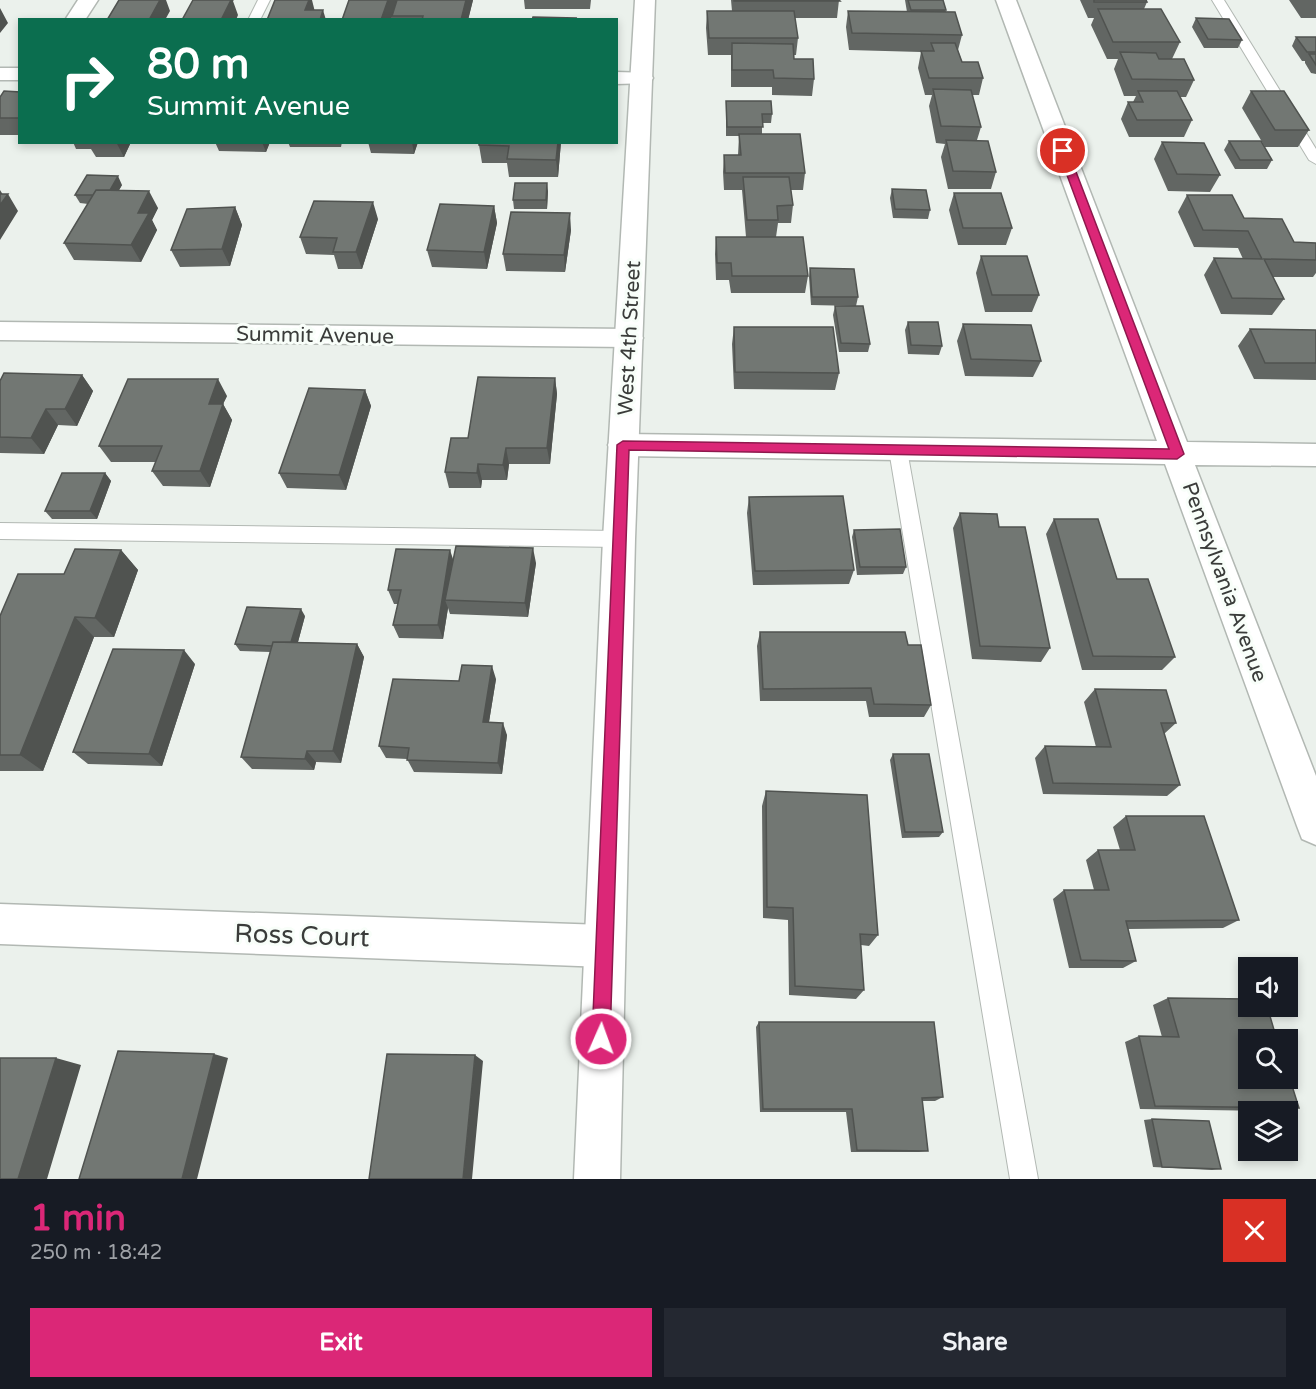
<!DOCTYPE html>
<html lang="en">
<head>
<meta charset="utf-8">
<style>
  :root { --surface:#171b24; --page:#242831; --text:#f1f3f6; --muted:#9ea1a6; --accent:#db2777 }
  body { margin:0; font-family:"Varela Round",sans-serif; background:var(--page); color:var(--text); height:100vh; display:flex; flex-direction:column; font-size:22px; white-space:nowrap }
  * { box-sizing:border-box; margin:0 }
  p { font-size:20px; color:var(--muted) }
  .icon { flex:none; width:33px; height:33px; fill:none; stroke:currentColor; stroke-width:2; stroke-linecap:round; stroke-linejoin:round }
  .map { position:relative; height:1179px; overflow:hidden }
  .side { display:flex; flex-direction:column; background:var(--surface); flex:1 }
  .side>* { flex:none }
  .top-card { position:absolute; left:18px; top:18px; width:600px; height:126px; border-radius:0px; box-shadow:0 3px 9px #0003; background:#0b6e4f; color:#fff; overflow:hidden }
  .controls { position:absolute; left:1238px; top:957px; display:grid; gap:12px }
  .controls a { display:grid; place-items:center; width:60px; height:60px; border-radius:0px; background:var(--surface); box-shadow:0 3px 9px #0003; font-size:30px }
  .pin { position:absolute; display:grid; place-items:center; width:51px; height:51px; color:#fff; margin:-26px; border:3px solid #fff; border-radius:50%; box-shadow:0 2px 6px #0007 }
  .me { position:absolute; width:66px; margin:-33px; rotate:2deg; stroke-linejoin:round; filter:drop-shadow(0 0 4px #0008) }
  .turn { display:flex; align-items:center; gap:21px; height:126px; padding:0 30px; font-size:27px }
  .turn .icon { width:78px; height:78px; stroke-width:2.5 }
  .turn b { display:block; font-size:42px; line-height:51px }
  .round { display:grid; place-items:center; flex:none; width:63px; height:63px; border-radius:0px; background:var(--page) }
  .headline { display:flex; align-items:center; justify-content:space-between; height:102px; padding:0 30px }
  h1 { font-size:36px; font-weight:700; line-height:45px; color:var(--accent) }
  .action { display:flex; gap:12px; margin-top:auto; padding:12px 30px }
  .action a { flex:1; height:69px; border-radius:0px; background:var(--accent); color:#fff; font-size:24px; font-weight:700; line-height:69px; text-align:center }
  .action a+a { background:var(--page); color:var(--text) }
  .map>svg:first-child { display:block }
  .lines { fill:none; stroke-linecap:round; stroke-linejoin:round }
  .lane-casing { stroke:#b2b8b3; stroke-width:2 }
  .street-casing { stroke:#b2b8b3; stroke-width:3 }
  .secondary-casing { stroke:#b2b8b3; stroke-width:3 }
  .lane { fill:#fff; fill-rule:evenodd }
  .street { fill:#fff; fill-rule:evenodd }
  .secondary { fill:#fff; fill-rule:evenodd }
  .wall { fill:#626663 }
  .shaded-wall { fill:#505350 }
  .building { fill:#727773; stroke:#505350; stroke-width:1.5 }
  .route { fill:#db2777; stroke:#8e194d; stroke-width:1.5 }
  .labels { text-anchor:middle; stroke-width:6; stroke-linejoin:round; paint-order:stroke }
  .street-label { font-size:21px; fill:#3a3c3a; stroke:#f8fef9 }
  .near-street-label { font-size:26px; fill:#3a3c3a; stroke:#f8fef9 }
</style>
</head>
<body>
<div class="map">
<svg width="1316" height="1179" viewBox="0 0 1316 1179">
  <rect width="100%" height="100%" fill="#ebf1ec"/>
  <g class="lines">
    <g class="lane-casing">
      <path id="lane" d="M258,0h12l-10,20h-12z
        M1212,0h12l92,149v15l-7,-4z
        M898,443l6,2 3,5 131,729h-28l-121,-729 3,-5z
        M0,523l619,8 7,3 2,5 -2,5 -7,3 -619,-8z"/>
    </g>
    <g class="street-casing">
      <path id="street" d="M78,0h20l-13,20h-20z
        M996,0h20l171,442 129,2v22l-121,-1 121,311v69l-14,-6 -5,-13 -132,-362 -542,-8 -11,-3 -4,-8 4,-8 11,-3 534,7z
        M0,68h20v12h-20z
        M616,72l34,1 3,5 -3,5 -34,1z
        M0,322l629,7 10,2 4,7 -4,7 -10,2 -629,-7z
        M0,904l604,21 15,6 6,15 -6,15 -15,6 -604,-23z"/>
    </g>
    <g class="secondary-casing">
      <path id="secondary" d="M635,0h20l-20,539 -15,640h-46l29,-640z"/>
    </g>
    <use href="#lane" class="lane"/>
    <use href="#street" class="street"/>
    <use href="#secondary" class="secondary"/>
  </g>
  <path class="wall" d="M349,0h48l-5,15 81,-15 -5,20h-76v-4l-1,4h-49z
    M524,0h67l-1,9h-65z
    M731,0h108l-2,18h-42l3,20 -2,17h-2v4l20,20 -2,17 -40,-1v-8h-41v-32h-23l-2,-27 1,-17h25z
    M905,0h38l3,12 16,23 -4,15 4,12 21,16 -4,17h-7l9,32 -4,13 19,32 -5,17h-43l-7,-32 4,-13 -9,-1 -7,-37 3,-11h-7l-7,-27 3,-16 -72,-2 -3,-23 2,-16 59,1z
    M1080,0h66l1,2 -3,7 36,33 -8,17 22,21 -8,17h-6l12,23 -8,17h-55l-8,-18 7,-17h5l3,-6h-12l-10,-27 4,-10h-11l-16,-34 3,-7h-6z
    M1289,0h27v18h-15z
    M1196,18l46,22 -4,8h-34l-12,-21z
    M1296,37h20v37l-5,-1 -6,-10v-2h-3l-10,-15z
    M1251,91l58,39 -11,17h-33l-23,-39z
    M20,92v43h-20v-38z
    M726,101l46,13 -1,9h-9v11l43,39 -2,17h-12l2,15 -2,18h-13l-2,14 32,39 -3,17h-74l-2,-13h-13l-1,-26 1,-17h30l-4,-47h-18l-1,-18 1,-17h14l1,-19h-13z
    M1229,141l43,19 -5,9h-32l-11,-19z
    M73,142h58l-7,15h-28l-5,-8h-15z
    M215,142h55l-4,10 -47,-1z
    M288,142h54l-1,5h-51z
    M368,142h50l-4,12 -43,-1z
    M561,142l-3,35h-49l-2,-14h-25l-3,-18z
    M1162,142l58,33 -10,17 -42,-1 -14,-32z
    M122,185l-3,5 39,18 -6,12 5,10 -16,32 -67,-2 -10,-17 24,-39 -8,-1 -5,-8z
    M892,189l38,21 -2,9 -35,-1 -3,-20z
    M548,191l-1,18h-33l-1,-9z
    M954,193l58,35 -6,17h-48l-9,-35z
    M1187,195l57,23 50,24 22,1v30l-3,4h-40l11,22 -12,16 -51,-1 -17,-39 10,-17 29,1 -5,-11 -44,-1 -16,-35z
    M494,206l3,17 -10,46 -55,-2 -5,-17z
    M235,207l7,18 -12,41 -50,1 -9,-17z
    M378,219l-16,50h-24l-4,-14 -28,-1 -6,-17z
    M571,230l-6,42 -59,-1 -3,-17z
    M981,256l58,39 -7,17h-47l-9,-39z
    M810,268l48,29 -2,9 -45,-1 -2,-28z
    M835,306l35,38 -2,8h-29l-6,-37z
    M908,322l34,24 -3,9 -31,-1 -3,-24z
    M963,324l78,37 -8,16 -68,-1 -8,-35z
    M734,327l105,46 -4,17 -101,-1 -2,-45z
    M1250,329l66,1v50l-62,-1 -16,-33z
    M82,375l11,16 -16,35 -19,-1 -14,29 -44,-1v-72z
    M555,378l2,16 -7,70h-41l-2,16h-25l-1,8h-32l-4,-16 23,-34z
    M365,390l6,16 -25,84 -59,-2 -8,-15z
    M227,396l-4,8 9,16 -22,67 -47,-1 -11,-15 4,-9h-45l-12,-16z
    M105,473l6,8 -14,38h-45l-7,-8z
    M749,497l105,73 -5,14 -96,1 -6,-72z
    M960,513l39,14 51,121 -9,14 -69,-3 -19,-131z
    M1054,519l63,60 58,78 -13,13h-80l-36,-136z
    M854,530l52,37 -3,7 -46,1 -5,-38z
    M121,550l17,20 -24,67h-20l-51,134h-43v-155l64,-42z
    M453,559l83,4 -8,54 -78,-3 -2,-6 -5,31 -44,-1 -6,-13 5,-21h-4l-6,-14z
    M305,616l-7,26 59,2 7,13 -23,106 -25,-1 -2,8 -62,-1 -11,-12 30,-105 -31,-1 -5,-7z
    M760,632l148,13 23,60 -7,12h-55l-3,-16h-106l-3,-55z
    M195,664l-33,102 -74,-2 -15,-12z
    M496,679l-7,43 18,13 -5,39 -88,-2 -7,-13 -21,-1 -7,-12 80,-65z
    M1095,689l81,34 -12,11 16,51 -13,11 -124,-2 -8,-36 10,-12 51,1 -12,-45z
    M893,754l50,78 -4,5 -37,1 -12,-78z
    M766,791l112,144 -9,11 -8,-1 3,45 -8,9 -67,-4 -1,-75 -25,-2 -1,-112z
    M1126,816l113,104 -16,8 -95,1 8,32 -13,7h-54l-16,-69 11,-9h30l-8,-30 12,-10h22l-7,-23z
    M1168,998l131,110 -20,3 -139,-2 -15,-67 14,-6 23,1 -9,-32z
    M759,1022l184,75 -8,4h-13l6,50 -9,1h-68l-5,-40h-86l-4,-85z
    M1152,1119l69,50 -9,1 -59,-3 -9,-47z"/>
  <path class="shaded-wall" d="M155,0h11l4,11 -5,9h-16z
    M230,0h4l-1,1 5,14 -2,5h-15z
    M309,0h3l3,12 -10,-2z
    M388,0h9l-6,20h-10z
    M466,0h7l-5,20h-7z
    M0,8l8,15 -8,10z
    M323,10l3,10h-6z
    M116,142h15l-7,15z
    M262,142h8l-4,10z
    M412,142h6l-4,12z
    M558,142h3l-3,35 -2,-17z
    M118,176l4,9 -11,19 -5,-9z
    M547,183l1,8 -1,18 -1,-9z
    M0,190l5,8 3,-4 10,17 -18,29z
    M149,191l9,17 -6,12 5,10 -16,32 -10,-17 7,-32z
    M373,202l5,17 -16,50 -6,-17z
    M494,206l3,17 -10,46 -3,-17z
    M235,207l7,18 -12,41 -8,-17z
    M570,213l1,17 -6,42 -1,-17z
    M82,375l11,16 -16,35 -12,-17z
    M555,378l2,16 -7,70 -3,-16z
    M218,379l9,17 -4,8 9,16 -22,67 -10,-16 9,-67z
    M365,390l6,16 -25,84 -7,-15z
    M46,409l12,16 -14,29 -13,-16z
    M506,448l3,16 -2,16 -4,-15z
    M478,464l4,16 -1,8 -4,-15z
    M105,473l6,8 -14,38 -7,-8z
    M533,548l3,15 -8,54 -3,-14z
    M121,550l17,20 -24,67 -19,-19z
    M450,550l5,15 -10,35 3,8 -5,31 -5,-14z
    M301,609l4,7 -10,37 -5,-7z
    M75,617l19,20 -51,134 -23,-16z
    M357,644l7,13 -23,106 -8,-12z
    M184,650l11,14 -33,102 -13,-12z
    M492,666l4,13 -9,55 -4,-12z
    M503,723l4,12 -5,39 -4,-11z
    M307,751l9,11 -2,8 -9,-11z
    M214,1054l14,4 -31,121h-15z
    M475,1055l8,6 -11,118h-9z
    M56,1058l25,7 -34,114h-29z"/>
  <path class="building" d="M119,0h41l-11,20h-42z
    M193,0h38l-10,20h-39z
    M275,0h34l-4,10h18l-3,10h-53z
    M349,0h39l-7,20h-39z
    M397,0h69l-5,20h-39l1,-4h-31z
    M734,0h105l1,1h-106z
    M908,0h35l3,10h-35z
    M1094,0h52l1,2h-53z
    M1098,9h63l19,33h-67z
    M707,11h87l4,27h-89z
    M848,11l107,1 7,23 -110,-2z
    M533,17l43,1 -1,2h-43z
    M1196,18l33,1 13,21 -34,-1z
    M1296,37h20v15h-9z
    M732,43l61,1 1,15h19l1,20 -40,-1 -1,-8h-41z
    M931,43h24l7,19h16l5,16h-54l-8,-27h13z
    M1120,52l36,1 3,6h25l10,21 -62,-1z
    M1309,54h7v11z
    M933,89l38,1 10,37 -40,-1z
    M4,91l16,1v26h-20v-21z
    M1138,91h39l15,29h-55l-9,-18h15z
    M1251,91h33l25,39h-34z
    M726,101h45l1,13h-10l1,13h-36z
    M739,134h61l5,39h-80l-1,-18h17z
    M946,140l42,1 8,31 -43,-1z
    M1229,141h32l11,19h-32z
    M479,142h79l-2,18 -49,-1 2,-13 -30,-1z
    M1162,142l42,1 16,32 -43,-1z
    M87,175l31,1 -8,14h-14l-3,5h-18z
    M743,177h46l4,28 -16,1 1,14h-31z
    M515,183h32l-1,17h-33z
    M892,189l34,1 4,20 -35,-1z
    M96,190l53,1 -11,22h11l-18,32 -67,-2z
    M954,193h47l11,35h-49z
    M0,194h8l-8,11z
    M1187,195h45l12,23 38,1 12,23 22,1v17l-52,-1 20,40 -52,-1 -18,-40 48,1 -14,-28 -45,-1z
    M314,201l59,1 -17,50h-23l4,-14 -37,-1z
    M440,204l54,2 -10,46 -57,-2z
    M235,207l-13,42 -51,1 16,-41z
    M511,212l59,1 -6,42 -61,-1z
    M716,237h87l5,39h-76l-1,-13h-14z
    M981,256h46l12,39h-47z
    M810,268l44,1 4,28h-46z
    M835,306h28l7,38 -29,-1z
    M908,322h30l4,24 -31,-1z
    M963,324l68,1 10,36 -70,-2z
    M734,327h99l6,46 -104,-1z
    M1250,329l66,1v33h-51z
    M4,373l78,2 -17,34h-19l-15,29 -31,-1v-56z
    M478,377l77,1 -8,70h-41l-3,17 -25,-1 -1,9 -32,-1 6,-34h17z
    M128,379h90l-9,25h14l-23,67h-48l10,-25h-63z
    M309,388l56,2 -26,85 -60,-2z
    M62,473h43l-15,38h-45z
    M843,496l11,74 -99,1 -6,-74z
    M960,513l37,1 2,13h26l25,121 -70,-2z
    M1054,519h44l19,60h31l27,78 -82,-1z
    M900,529l6,38h-46l-6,-37z
    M456,546l77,2 -8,55 -80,-3z
    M75,549l46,1 -26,68 -20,-1 -55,138h-20v-139l18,-42h46z
    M396,549l54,1 -12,75h-45l8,-35h-13z
    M247,607l54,2 -10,33h-18l-1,4 -37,-2z
    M760,632h145l3,13h13l10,60 -57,-1 -3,-16 -108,1z
    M273,642l84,2 -24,107h-26l-2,8 -64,-2z
    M113,649l71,1 -35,104 -76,-2z
    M462,665l30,1 -9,56 20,1 -5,40 -91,-3 2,-12 -30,-2 14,-67 66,2z
    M1095,689l71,1 10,33h-15l19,62 -127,-2 -8,-37 66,1z
    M893,754h36l14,78h-38z
    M766,791l101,4 11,140 -18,-1 4,56 -69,-4 -2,-78 -26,-1z
    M1126,816h78l35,104 -113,1 10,40 -55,-1 -17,-70h45l-11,-40h37z
    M1168,998l80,1v7h19l10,34h-29v38h39v-8l12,38 -144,-2 -16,-70 40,1z
    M759,1022h175l9,75 -21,1 6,53 -71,-1 -5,-41h-89z
    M118,1051l96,3 -32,125h-103z
    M387,1054l88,1 -12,124h-94z
    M0,1058h56l-38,121h-18z
    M1152,1119l57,2 12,48 -59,-2z"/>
  <path class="route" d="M1060,149l8,2 116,303 -7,5 -548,-9 -19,589 -2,7 -7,2 -6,-2 -3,-7 25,-594 6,-4 546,8 -111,-298z"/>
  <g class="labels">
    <g class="street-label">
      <text transform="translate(315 335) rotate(1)" y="7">Summit Avenue</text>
      <text transform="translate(629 338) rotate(-87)" y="7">West 4th Street</text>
      <text transform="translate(1225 582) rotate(70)" y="7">Pennsylvania Avenue</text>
    </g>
    <g class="near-street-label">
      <text transform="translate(302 935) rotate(2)" y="9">Ross Court</text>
    </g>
  </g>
</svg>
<div class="controls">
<a><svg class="icon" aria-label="sound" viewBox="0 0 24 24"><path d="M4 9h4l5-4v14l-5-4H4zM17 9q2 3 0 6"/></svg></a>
<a><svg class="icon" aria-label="search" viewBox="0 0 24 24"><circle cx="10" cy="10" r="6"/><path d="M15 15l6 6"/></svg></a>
<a><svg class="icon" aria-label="layers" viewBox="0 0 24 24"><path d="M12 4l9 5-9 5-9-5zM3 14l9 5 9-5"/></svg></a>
</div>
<div class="pin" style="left:1063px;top:151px;background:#d93025"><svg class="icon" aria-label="arrive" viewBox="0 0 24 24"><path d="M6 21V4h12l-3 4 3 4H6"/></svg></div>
<svg class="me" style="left:601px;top:1039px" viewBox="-20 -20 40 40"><circle r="17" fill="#db2777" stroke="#fff" stroke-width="3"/><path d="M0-11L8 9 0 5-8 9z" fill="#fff"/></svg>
<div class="top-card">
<div class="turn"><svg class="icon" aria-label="right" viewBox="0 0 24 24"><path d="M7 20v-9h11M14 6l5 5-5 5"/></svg><div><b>80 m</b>Summit Avenue</div></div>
</div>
</div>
<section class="side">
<div class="headline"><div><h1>1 min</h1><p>250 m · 18:42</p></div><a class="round" style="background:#d93025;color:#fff"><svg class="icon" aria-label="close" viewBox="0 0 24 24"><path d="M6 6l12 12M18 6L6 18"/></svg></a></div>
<div class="action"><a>Exit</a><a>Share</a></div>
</section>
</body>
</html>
